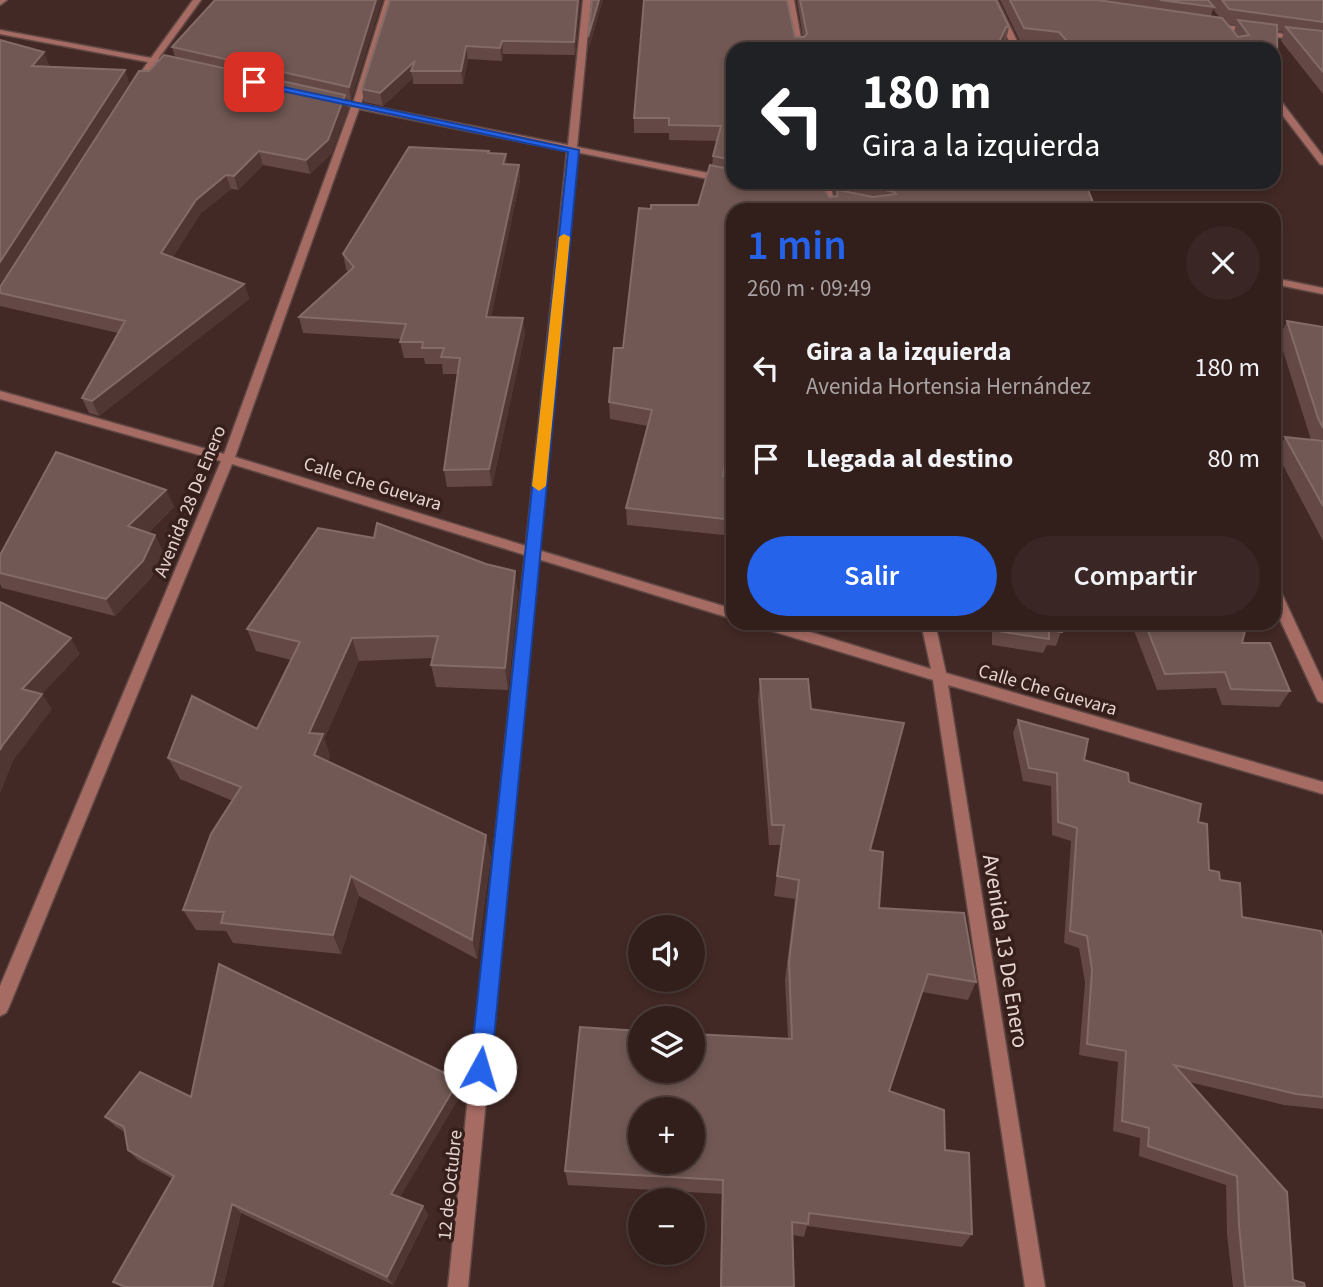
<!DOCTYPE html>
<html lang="es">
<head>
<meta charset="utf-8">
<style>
  :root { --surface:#321f1c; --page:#3a2725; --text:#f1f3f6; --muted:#a8a2a3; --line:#4d3d3b; --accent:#2563eb }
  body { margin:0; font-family:"Source Sans 3",sans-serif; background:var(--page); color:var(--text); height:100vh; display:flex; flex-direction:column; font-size:26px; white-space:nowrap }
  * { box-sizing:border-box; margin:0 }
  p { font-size:23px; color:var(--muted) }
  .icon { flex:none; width:38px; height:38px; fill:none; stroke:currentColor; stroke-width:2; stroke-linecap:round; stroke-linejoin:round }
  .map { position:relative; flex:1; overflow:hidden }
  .drawer { position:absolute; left:726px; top:203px; width:555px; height:427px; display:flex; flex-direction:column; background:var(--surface); border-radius:21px; box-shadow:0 4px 10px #0003,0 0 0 2px var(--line) }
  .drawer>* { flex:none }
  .hud { position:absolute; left:726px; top:42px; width:555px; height:147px; border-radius:21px; box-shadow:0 4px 10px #0003,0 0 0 2px var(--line); background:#202124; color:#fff; overflow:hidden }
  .fabs { position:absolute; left:628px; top:915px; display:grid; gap:14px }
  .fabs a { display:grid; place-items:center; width:77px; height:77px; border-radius:50%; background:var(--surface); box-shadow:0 4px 10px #0003,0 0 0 2px var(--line); font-size:35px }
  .pin { position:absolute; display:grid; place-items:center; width:60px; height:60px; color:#fff; margin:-30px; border-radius:14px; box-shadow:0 4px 10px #0006 }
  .me { position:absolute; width:77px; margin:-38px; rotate:6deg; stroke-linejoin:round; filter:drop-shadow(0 0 5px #0008) }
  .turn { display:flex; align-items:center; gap:24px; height:147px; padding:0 21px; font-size:32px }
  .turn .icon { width:91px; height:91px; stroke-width:2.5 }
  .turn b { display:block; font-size:49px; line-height:60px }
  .round { display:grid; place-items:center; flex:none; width:74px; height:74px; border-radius:37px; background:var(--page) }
  .headline { display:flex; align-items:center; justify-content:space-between; height:119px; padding:0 21px }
  h1 { font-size:42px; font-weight:600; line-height:52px; color:var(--accent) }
  .action { display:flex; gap:14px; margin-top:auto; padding:14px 21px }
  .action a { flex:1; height:80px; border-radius:42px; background:var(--accent); color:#fff; font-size:28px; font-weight:600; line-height:80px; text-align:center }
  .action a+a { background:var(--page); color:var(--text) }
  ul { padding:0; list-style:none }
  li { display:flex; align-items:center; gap:21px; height:91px; padding:0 21px }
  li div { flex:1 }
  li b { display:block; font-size:26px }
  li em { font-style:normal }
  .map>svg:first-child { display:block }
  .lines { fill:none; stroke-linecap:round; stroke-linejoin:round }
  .street-casing { stroke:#5f4844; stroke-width:3 }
  .street { fill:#a66b63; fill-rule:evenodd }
  .wall { fill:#634845; fill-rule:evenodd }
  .shaded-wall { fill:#503632 }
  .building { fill:#715854; stroke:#836b67; stroke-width:2; fill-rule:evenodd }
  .route { fill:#2563eb; stroke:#184099; stroke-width:2 }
  .slow { fill:#f59e0b }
  .labels { text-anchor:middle; stroke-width:7; stroke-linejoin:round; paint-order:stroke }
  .street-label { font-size:19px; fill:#e5d4d1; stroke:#371f1b }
  .near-street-label { font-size:23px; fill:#e5d4d1; stroke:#371f1b }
</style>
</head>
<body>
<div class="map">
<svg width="1323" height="1287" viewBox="0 0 1323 1287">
  <rect width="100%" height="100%" fill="#422925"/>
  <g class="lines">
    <g class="street-casing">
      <path id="street" d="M0,0h7l-7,5z
        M193,0h8l-43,59 23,6 -4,2 -22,-4 -17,25h-3l-4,-2 17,-24 -148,-28v-4l151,28z
        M385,0h8l-32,104 207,41 15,-145h8l-14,147 156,31v4h4l-4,2 -157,-32 -38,398 195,59v10l-195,-60 -70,728h-20l77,-732 -293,-91 -223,543 -3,6 -6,3v-30l221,-525 -221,-62v-8l224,63 127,-347 -8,-3 4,-3 6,2zM359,109l208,42 -41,395 -291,-89z
        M786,0h8l9,49h-8z
        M989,0h8l24,49h-8z
        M1213,23l110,17v4l-113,-17 -1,-2z
        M1274,96h3l46,60v9l-3,-1 -46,-60z
        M820,182h10l6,28h-10z
        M1274,278l49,10v6l-49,-10z
        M1274,587l7,5 42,90v21l-5,-2 -2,-4 -42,-90z
        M757,623h24l150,46 -10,-46h14l11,50 377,109v12l-375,-109 97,602h-20l-92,-607 -174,-53z"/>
    </g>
    <use href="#street" class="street"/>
  </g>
  <path class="wall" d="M382,0l-31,100 -6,-1 3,10 -17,45 -21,20 -47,-9 -25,25 -7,-1 -31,25 -27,43 71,27 5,15 -150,117 -10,-3 -7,-15 36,-65 -118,-27v-266l49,25 -1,1 77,4 4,13 -119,188 139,-200 26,-14 -3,-10z
    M580,0l-5,55 -72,-1 -1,7 -34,-2 -5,25h-50v-6l-30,28 -19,-4 -2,-13z
    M644,0h143l8,37h8l-6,-37h199l13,27 -3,14h-3l-4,8h-266v133h88l-1,5 4,1 5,9 8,-1v-1h-2l-4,-13h254l11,28h-363v221l-8,45h8v60l-106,-11 -1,-17 22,-82 -38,-7 -1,-17 5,-54h9l16,-140 12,1v-4h47l12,-40 2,1 1,-10 4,-15 -48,-1v-7h-35v-15z
    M1000,0h323v94l-42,-53 3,-9 -6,-1v73l-4,11v-66h-216l-3,-3 -34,-3zM1213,9l7,9 -9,-2zM1227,24l9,1 -2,7z
    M489,151l1,2 16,1 1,11h12l1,15 -29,137 34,17 -33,152 -45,1 -3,-17 14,-96h-15l-1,-10h-17l-1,-6h-20l-4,-16 1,-3 -98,-6 -4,-16 49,-45 -2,-3 -3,-15z
    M1287,321l36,6v214l-46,-87 8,-17 26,3 -32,-102z
    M166,490l8,17 -26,26 7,2 8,17 -12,26 -36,38 -113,-28 -2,-4v-29z
    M518,593l-10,97 -72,-3 -5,-22 2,-7 -74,3 -35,78 6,17 -2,5 163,94 -14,104 -118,-63 -18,58 -108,-11 -7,-12 -30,-1 -13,-20 50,-109 -53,-22 -12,-21 89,-29 34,-69 -35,-9 -9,-22z
    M992,623h72l-8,23 -9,-1 -4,8 -51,-8z
    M1131,623h116l-5,20 48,48 -11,16 -57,-2 -6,-17 -59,2z
    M760,679l51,30 59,141 9,58 97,74 -8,18 -46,-8 -33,99 56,59 27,84 -10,13 -155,-21 -3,11 -11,-2 1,52h-74l2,-93 -154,-9 -3,-14 223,-132 -3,-59 10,-81 -21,-3 7,-51h-12l-11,-144z
    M1018,720l66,40 45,22 69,40 11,48 11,10 22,37 81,23v169l-39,-4 -95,-23 104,198 12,7h-72l-6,-53 -1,-49 -87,-29 1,-18 -27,-7 5,-69 -39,-7 6,-73 -6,-34 -15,-5 7,-102 -19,-6 -1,-49 -28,-5 -10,-48z
    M463,1091l-64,107 24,8 5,9 -35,70 -152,-72 -18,74h-102l-8,-5 60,-103 -35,-19 -10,-10 -3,-18 -9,-5 -11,-10 86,-20z"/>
  <path class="shaded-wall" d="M376,0h6l-31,100 -2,-13z
    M578,0h2l-5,55 -1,-13z
    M599,0h4l-14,49 -1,-12z
    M1006,27l-3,14 -4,8h-3z
    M502,41l1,13 -1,7 -2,-13z
    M466,46l2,13 -5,25 -2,-13z
    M44,52l5,13 -12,14 -5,-13z
    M415,61l-4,10 2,7 -30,28 -3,-13z
    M125,70l4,13 -129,204v-25z
    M345,95l3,14 -17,45 -21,20 -4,-14z
    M1278,104l-4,11v-10z
    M259,151l4,14 -25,25 -4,-14z
    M506,154l2,15 -5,-5z
    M519,165l1,15 -32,153 -2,-16z
    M226,175l5,14 -31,25 -34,54 -5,-15 35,-53z
    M244,284l5,15 -150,117 -7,-15z
    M523,318l2,16 -33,152 -3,-17z
    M733,420v11l-11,62 1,-17z
    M166,490l8,17 -37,37 -9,-18z
    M155,535l8,17 -12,26 -36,38 -9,-17z
    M515,571l3,22 -10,97 -3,-22z
    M71,638l9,16 -38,40 10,15 -39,52 -13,33v-44l22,-61z
    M352,638l7,23 -35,78 6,17 -8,20 -8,-21 -5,-22z
    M486,835l5,20 -14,104 -5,-19z
    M351,876l8,20 -18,58 -8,-19z
    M459,1080l4,11 -67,113 -5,-10z
    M232,1204l9,9 -18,74h-11z
    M423,1206l5,9 -35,70 -6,-8z"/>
  <path class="building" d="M215,0h161l-27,87 -177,-40z
    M390,0h188l-4,42 -72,-1 -2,7 -34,-2 -5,25h-50l4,-10 -35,32 -18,-4z
    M592,0h7l-11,37z
    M644,0h143l8,37h9l3,-3 -7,-34h196l13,27h-3l-10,22h-263v111l-20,-4 8,-30 -52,-1v-7h-35z
    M1010,0h87l125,18 16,19 11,-2 -11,-15 39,5 1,79 -4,1v-56h-200l-15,-17 -35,-4z
    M1160,0h48l6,7z
    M1222,0h101v22l-94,-13z
    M1286,27l37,4v41z
    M0,40l44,12 -12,14 93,4 -125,192z
    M164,55l181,40 -17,45 -22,20 -47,-9 -25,25 -8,-1 -30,25 -35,53 83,31 -152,117 -10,-3 43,-77 -125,-28v-6l139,-216h10z
    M409,147l80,4 -1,2 18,1 -3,10 16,1 -33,152 37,1 -34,151 -45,1 16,-112 -19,-1 3,-9h-22l1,-6h-23l6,-18 -107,-7 55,-50 -11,-13z
    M710,165l23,5v12h62l29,6 5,9 8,-1 1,-6 35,7 23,-3 -2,-2 -44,-10h235l11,28h-363v210l-10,56h10v44l-107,-12 26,-98 -43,-8 5,-54h9l16,-140 12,1v-4h47z
    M1287,321l36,6v101l-5,-10z
    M1285,437l38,4v65z
    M56,452l110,38 -38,36 27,9 -12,26 -37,38 -106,-26v-18z
    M377,523l109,41 29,7 -10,97 -74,-3 7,-29 -86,2 -43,95 14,1 -9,21 172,80 -14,105 -121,-64 -18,59 -112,-12 3,-11 -41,-2 28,-76 30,-47 -73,-29 24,-62 65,33 43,-87 -53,-13 71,-101 56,10z
    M0,602l71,36 -49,51 20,5 -40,52 -2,4z
    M997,623h64l1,9 -13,-2v9l-52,-8z
    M1145,623h102l-5,20h28l20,48 -59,-2 -6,-17 -60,2z
    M760,679h48l3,30 93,14 -34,127 13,2 -4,56 85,5 12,69 -48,-8 -39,117 55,19 1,40 24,3 3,81 -163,-21 -1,11 -16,-2 2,65h-73l2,-107 -158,-9 15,-144 60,4v40h53v-37l99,5 -3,-77 10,-82 -22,-4 7,-51h-12zM640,1110h53v52h-53z
    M1018,720l70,19 -4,21 44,13 1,9 72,22 -3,18 9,2 2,46 10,2 1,8 20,3 2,34 79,14 2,9v157l-27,-3 -122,-29 113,127 6,88 11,3 1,4h-60l-6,-62 -2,-49 -89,-30 1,-18 -27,-7 4,-70 -39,-7 5,-74 -5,-34 -17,-5 7,-103 -19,-6 -1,-49 -28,-5z
    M219,964l240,116 -68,114 32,12 -36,71 -155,-73 -20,83h-86l-13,-5 61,-106 -46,-26 -4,-23 -19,-10 35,-45 51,25z"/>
  <path class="route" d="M250,80l329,70 -88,919 -3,7 -8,4 -7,-4 -3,-7 98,-917 -314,-67 -4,-1z"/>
  <path class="slow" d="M564,234l6,3 -24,249 -7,5 -7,-5 27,-249z"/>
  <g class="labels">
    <g class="street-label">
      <text transform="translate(373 483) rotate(17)" y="7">Calle Che Guevara</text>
      <text transform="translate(189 501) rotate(-68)" y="7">Avenida 28 De Enero</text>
      <text transform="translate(1048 689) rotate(16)" y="7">Calle Che Guevara</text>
      <text transform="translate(449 1185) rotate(-84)" y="7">12 de Octubre</text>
    </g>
    <g class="near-street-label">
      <text transform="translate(1006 951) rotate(81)" y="8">Avenida 13 De Enero</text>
    </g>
  </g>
</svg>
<div class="fabs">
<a><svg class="icon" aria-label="sound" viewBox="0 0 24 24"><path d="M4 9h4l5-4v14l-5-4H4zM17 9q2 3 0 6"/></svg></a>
<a><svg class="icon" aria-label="layers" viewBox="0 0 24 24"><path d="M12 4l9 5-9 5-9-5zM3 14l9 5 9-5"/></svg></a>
<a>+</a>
<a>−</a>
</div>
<div class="pin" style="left:254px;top:82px;background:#d93025"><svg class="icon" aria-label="arrive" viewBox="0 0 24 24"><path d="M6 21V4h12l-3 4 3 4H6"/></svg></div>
<svg class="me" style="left:480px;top:1069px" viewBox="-20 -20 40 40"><circle r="19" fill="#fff"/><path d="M0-13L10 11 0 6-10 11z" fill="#2563eb"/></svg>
<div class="hud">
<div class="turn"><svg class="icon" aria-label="left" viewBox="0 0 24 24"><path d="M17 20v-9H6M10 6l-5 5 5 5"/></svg><div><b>180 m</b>Gira a la izquierda</div></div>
</div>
<section class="drawer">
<div class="headline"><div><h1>1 min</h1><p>260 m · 09:49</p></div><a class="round"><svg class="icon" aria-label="close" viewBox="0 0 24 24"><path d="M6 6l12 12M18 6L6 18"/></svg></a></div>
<ul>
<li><svg class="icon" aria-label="left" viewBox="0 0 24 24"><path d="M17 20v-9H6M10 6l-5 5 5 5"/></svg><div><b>Gira a la izquierda</b><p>Avenida Hortensia Hernández</p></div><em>180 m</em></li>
<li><svg class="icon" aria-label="arrive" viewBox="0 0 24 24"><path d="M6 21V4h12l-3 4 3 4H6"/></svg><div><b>Llegada al destino</b></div><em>80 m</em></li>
</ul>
<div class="action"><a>Salir</a><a>Compartir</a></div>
</section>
</div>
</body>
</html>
